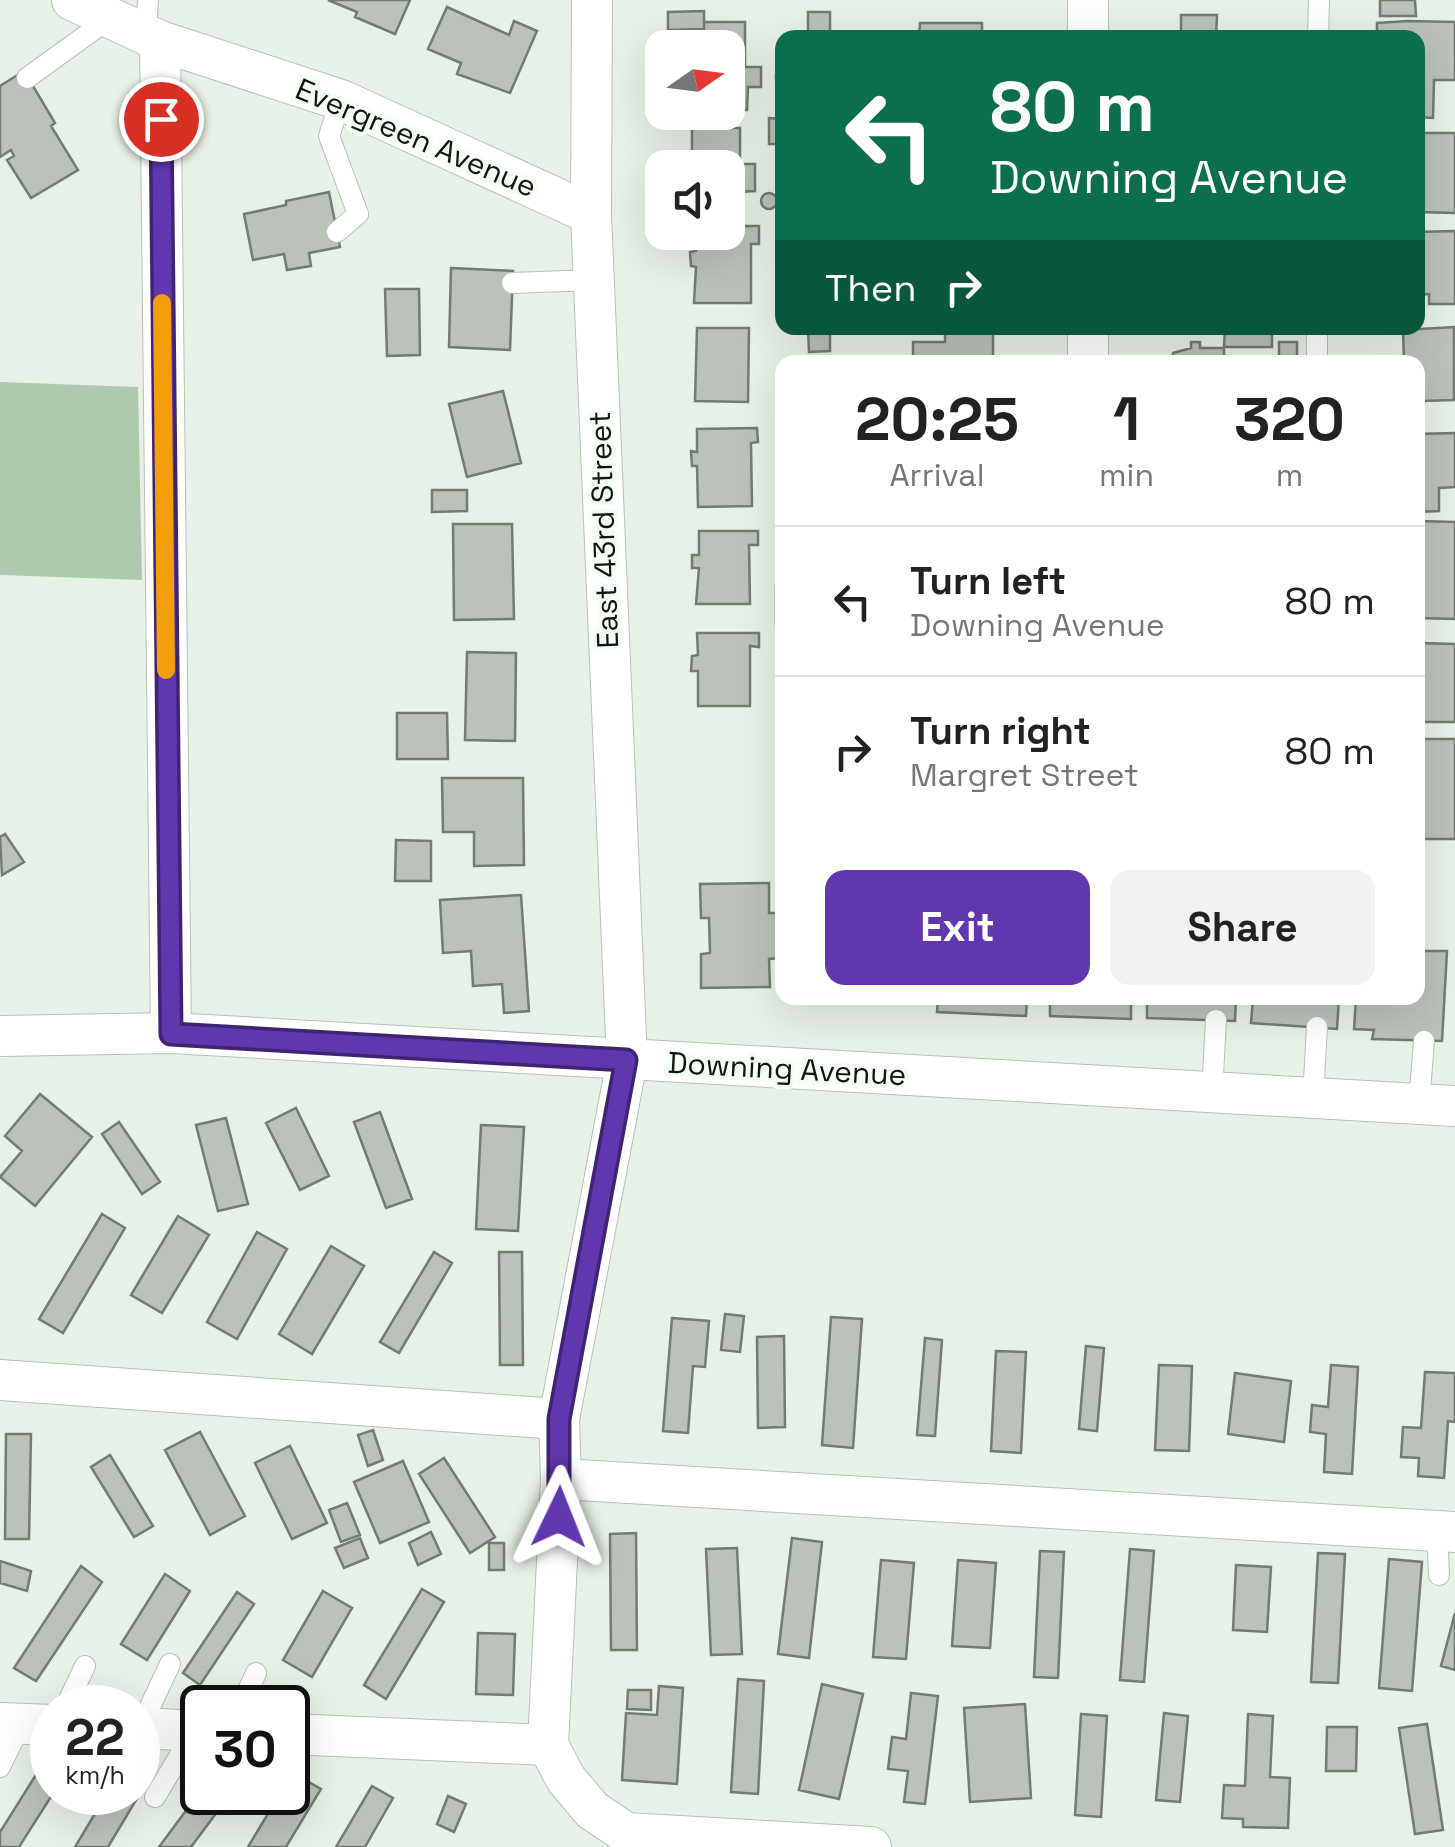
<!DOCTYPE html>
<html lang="en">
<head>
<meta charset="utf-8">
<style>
  :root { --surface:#fff; --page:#f2f2f2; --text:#222; --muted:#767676; --line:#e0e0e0; --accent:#6137af }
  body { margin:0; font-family:"Space Grotesk",sans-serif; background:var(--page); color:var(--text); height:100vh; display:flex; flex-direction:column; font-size:38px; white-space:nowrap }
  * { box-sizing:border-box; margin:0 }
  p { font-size:32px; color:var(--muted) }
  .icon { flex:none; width:55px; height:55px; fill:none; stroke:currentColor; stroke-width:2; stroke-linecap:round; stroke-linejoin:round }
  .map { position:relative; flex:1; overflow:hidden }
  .sheet { position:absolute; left:775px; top:355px; width:650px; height:650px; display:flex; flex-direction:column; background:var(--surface); border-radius:20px; box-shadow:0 10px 40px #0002 }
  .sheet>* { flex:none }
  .top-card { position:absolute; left:775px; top:30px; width:650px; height:305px; border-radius:20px; box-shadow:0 10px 40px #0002; background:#0b6e4f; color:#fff; overflow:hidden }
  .needle { width:65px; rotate:76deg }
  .fabs { position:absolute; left:645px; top:30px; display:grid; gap:20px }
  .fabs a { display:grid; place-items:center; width:100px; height:100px; border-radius:20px; background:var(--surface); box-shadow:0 10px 40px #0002; font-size:50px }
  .speed { position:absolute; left:30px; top:1685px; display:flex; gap:20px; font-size:50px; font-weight:700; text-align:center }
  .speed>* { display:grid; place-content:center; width:130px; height:130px; border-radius:50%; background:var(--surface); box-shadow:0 10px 40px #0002; line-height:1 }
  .speed small { font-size:25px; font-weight:400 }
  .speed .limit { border:5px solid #111; border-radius:15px; background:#fff; color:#111 }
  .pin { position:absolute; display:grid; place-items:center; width:85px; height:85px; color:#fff; margin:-42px; border:5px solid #fff; border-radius:50%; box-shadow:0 2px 10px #0007 }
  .me { position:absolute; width:110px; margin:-55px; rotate:2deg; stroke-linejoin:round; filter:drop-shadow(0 0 8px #0008) }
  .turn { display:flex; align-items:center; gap:35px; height:210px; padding:0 50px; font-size:45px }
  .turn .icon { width:130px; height:130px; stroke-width:2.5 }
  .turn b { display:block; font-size:70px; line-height:85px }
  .then { display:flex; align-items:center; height:95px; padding:0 50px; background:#0003; gap:20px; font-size:38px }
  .eta { display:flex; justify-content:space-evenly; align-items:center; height:170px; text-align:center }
  .eta b { font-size:60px; font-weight:800; line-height:70px }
  .primary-button { display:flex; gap:20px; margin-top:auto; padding:20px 50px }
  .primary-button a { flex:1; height:115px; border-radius:20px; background:var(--accent); color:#fff; font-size:40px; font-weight:800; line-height:115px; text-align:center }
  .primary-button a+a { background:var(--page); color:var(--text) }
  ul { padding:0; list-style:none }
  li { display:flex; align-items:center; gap:30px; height:150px; padding:0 50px; border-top:2px solid var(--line) }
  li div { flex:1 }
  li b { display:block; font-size:38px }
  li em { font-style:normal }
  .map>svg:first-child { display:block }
  .green { fill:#adcbac }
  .building { fill:#bac2b9; stroke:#737b72; stroke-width:2.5 }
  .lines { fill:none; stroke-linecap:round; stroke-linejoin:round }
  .service-casing { stroke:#b7c0b7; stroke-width:22 }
  .minor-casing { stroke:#b7c0b7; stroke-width:42 }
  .service { stroke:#fff; stroke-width:20 }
  .minor { stroke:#fff; stroke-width:40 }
  .route-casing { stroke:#3f2472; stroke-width:25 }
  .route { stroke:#6137af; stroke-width:18 }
  .slow { stroke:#f59e0b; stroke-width:18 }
  .labels { text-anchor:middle; stroke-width:9; stroke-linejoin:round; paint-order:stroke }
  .street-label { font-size:30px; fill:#121512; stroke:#f5fef5 }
</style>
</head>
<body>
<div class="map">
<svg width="1455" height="1847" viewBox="0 0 1455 1847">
  <rect width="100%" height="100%" fill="#e8f1e7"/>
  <path class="green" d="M0,382l138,5 4,193 -142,-5z"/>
  <path class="building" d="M328,0h82l-15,34 -40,-17 2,-5z
    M1380,0h35l1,16h-36z
    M447,7l62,28 5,-14 23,10 -27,62 -53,-19 4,-11 -33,-14z
    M704,11v18l-36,1v-18z
    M808,12h22v20h-22z
    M1181,15h36l-1,23h-32v-4h-3z
    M1408,21l47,1v58h-21l-1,38 -15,-1v-79h-41v-15z
    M704,22h41v45h16v20h-13l-1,23h-19v-62h-38v-4l14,1z
    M920,23h62v14l8,1h-71z
    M24,71l31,52 -4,3 27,44 -47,28 -24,-38 7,-4 -3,-6 -11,7v-71z
    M776,76h6v31h-5z
    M769,118l13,1v25h-13z
    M692,128h48v36h15v27l-16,1v16h-11v-40h-40v-6l4,-1z
    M1418,133h37v80l-37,-1z
    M329,192l11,55 -31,6 2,13 -24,4 -3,-16 -31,6 -9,-46 42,-9v-4z
    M761 201a8 8 0 1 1 16 0a8 8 0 1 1-16 0Z
    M728,226h31v18h-8v59h-57l2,-36 -5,-1 -1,-14 6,-1v-19h32z
    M1455,231v73h-26v-10l-11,1v-63z
    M451,268l62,3 -3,79 -61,-3z
    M385,289h34l1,66 -33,1z
    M1454,327v73l-31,1v-16h-5v-23h-14l-1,-32z
    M697,328h52l-1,74 -53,-1z
    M808,328h22v23l-21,1z
    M1225,328h47v19h-48z
    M945,333h48v29h-80v-20h32z
    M1191,342h9v6h24v14h-51v-9l18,-5z
    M1279,342h18v20h-18z
    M503,391l18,72 -54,14 -18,-73z
    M757,428l1,14 -7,1 1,63 -54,1 -1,-41h-5l-1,-15 6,1v-23z
    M1455,433v54l-16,1v23l-21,1v-78z
    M432,490h35v21l-35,1z
    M1418,521l37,1v97l-37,-1z
    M453,524h59l2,95 -60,1z
    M699,531h59v14h-9l1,59h-54l3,-36h-7v-13h7z
    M776,586h6v38h-6z
    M697,633h62v14l-9,-1v60h-52v-35h-7l1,-15 6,-1z
    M1418,643l37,1v78h-37z
    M467,652l49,1 -1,88 -50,-1z
    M397,713h50l1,46h-51z
    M1418,739h37v100h-37z
    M442,778h81l1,87 -50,1v-34h-31z
    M5,834l19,28 -22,13 -2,-38z
    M396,840l35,1v40h-36z
    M769,883v30h10l1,45 -11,1 1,28 -69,1v-34l9,-1 -1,-35h-8l-1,-34z
    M521,895l8,116 -25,2 -2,-29 -29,2 -2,-35 -28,2 -3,-53z
    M1418,951h29l-5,90 -70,-2 2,-9 -20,-1 2,-31h62z
    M938,998h89l-1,18 -89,-4z
    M1050,998h81v21l-81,-3z
    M1147,998h89l-1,23 -88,-3z
    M1253,998h86l-2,31 -86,-6z
    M40,1094l52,43 -57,69 -35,-29 22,-26 -17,-15z
    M296,1108l33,68 -29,14 -34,-67z
    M380,1112l32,87 -26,9 -32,-86z
    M226,1118l22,86 -30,7 -22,-86z
    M119,1122l41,60 -18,12 -40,-60z
    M481,1125l43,2 -6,104 -42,-2z
    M102,1214l23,14 -62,105 -24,-14z
    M178,1216l31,19 -47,78 -31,-18z
    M257,1232l30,17 -50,90 -30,-17z
    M331,1246l33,20 -52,88 -33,-20z
    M434,1252l18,11 -53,90 -19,-11z
    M499,1252h23l1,113h-23z
    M725,1314l19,2 -4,36 -19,-2z
    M831,1317l31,2 -9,129 -31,-3z
    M672,1318l37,3 -4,46 -12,-1 -5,67 -25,-2z
    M784,1336l1,91 -27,1 -1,-91z
    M925,1338l17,2 -7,96 -18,-1z
    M1086,1346l18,2 -7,83 -18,-2z
    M996,1351l30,1 -5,101 -30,-2z
    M1159,1365l33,1 -3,85 -34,-1z
    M1331,1365l27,2 -6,107 -28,-2 2,-38 -16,-2 2,-27 16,2z
    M1425,1372l30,1v49l-7,-1 -4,57 -26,-2 1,-18 -18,-1 2,-30 18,1z
    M1235,1373l56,8 -7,61 -56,-8z
    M373,1430l10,30 -15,6 -10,-31z
    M200,1432l45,84 -35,19 -45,-85z
    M6,1434h25l-2,105h-24z
    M290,1446l37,77 -35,16 -37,-76z
    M110,1455l43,71 -19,11 -43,-70z
    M444,1458l51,79 -25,16 -51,-79z
    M403,1461l26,61 -49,21 -26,-61z
    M347,1503l13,32 -19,7 -12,-32z
    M431,1532l10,22 -23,11 -9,-22z
    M636,1533l1,117h-26l-1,-116z
    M360,1538l8,20 -24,10 -9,-20z
    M792,1538l30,4 -13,116 -31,-4z
    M489,1543h15v27h-15z
    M737,1548l5,106 -31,1 -5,-106z
    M1130,1549l24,2 -10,131 -24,-2z
    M1040,1551l24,1 -6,126 -24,-1z
    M1318,1553l27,1 -7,129 -27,-1z
    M1389,1559l33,3 -10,129 -33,-3z
    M881,1560l33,3 -8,96 -33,-2z
    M958,1560l38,3 -6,85 -38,-2z
    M0,1561l31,10 -4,20 -27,-8z
    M1236,1565l35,2 -4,65 -34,-2z
    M81,1566l21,16 -66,99 -22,-13z
    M165,1574l25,17 -43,69 -26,-16z
    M422,1589l22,13 -58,97 -22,-14z
    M323,1591l29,17 -40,69 -29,-17z
    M237,1592l17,12 -54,81 -17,-12z
    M1455,1613v57l-14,-4z
    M478,1633l37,1 -2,61 -37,-1z
    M738,1679l26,2 -6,113 -27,-2z
    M822,1684l41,10 -24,105 -40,-9z
    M659,1686l24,2 -6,96 -55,-4 4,-67 31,2z
    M628,1690h23v20l-24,-1z
    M911,1693l27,3 -13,108 -21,-2 4,-31 -20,-2 4,-32 14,2z
    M1025,1704l6,94 -61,4 -6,-94z
    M1164,1713l24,3 -8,86 -24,-2z
    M1081,1714l26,2 -6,101 -26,-2z
    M1248,1714l25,2 -3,61 20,1 -2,50 -45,-1v-8l-21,-1 2,-33 21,1z
    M1427,1724l16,106 -28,4 -16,-106z
    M1327,1727h30l-1,44h-30z
    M138,1767l13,8 -43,72h-33l33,-55h30z
    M39,1770l13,8 2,14 -35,55h-19v-15z
    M293,1773l28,16 -35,58h-38l33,-55h7v-10z
    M372,1786l21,12 -28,49h-29z
    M202,1789v3h30l-41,55h-32z
    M448,1796l18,8 -12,28 -17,-8z"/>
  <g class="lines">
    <g class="service-casing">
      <path id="service" d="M146,34l2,-34
        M1318,38l1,-38
        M27,78l83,-60
        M337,232l21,-18 -29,-78 12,-36
        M512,283l81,-3
        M1317,362v-34
        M1212,1093l4,-73
        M1313,1099l4,-72
        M1419,1104l5,-63
        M1437,1531l2,44
        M65,1708l20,-42
        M240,1708l16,-35
        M140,1728l30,-64
        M0,1767l21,-43
        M69,1794l1,-2
        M249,1795l1,-3
        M155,1797l40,-67"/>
    </g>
    <g class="minor-casing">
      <path id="minor" d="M72,0l88,41 181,59 250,114
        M1088,0v38
        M160,41l11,992
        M1088,328v34
        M0,1036l171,-3 1284,73
        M0,1380l559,39
        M561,1479l894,53
        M0,1723l52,2
        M138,1728l64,3
        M288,1734l260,11 18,34 26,31 34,23 245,14
        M548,1745l13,-266 -2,-60 68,-358 -36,-847 1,-214"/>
    </g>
    <use href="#service" class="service"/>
    <use href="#minor" class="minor"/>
  </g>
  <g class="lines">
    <g class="route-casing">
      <path id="route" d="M161,119l10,915 455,26 -67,359v98"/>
    </g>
    <use href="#route" class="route"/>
    <path class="slow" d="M162,303l4,367"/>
  </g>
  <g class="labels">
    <g class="street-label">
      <text transform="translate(416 138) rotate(23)" y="10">Evergreen Avenue</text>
      <text transform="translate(604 530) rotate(-92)" y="10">East 43rd Street</text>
      <text transform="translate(787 1069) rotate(3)" y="10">Downing Avenue</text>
    </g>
  </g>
</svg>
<div class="fabs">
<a><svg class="needle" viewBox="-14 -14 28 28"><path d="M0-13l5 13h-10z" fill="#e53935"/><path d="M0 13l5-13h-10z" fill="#767676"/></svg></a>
<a><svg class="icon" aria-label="sound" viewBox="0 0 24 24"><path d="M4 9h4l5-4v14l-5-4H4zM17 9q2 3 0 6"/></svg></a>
</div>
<div class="speed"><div>22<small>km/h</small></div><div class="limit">30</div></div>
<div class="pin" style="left:161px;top:119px;background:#d93025"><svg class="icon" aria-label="arrive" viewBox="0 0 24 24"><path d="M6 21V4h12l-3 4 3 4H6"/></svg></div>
<svg class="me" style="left:559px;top:1517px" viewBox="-20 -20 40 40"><path d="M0-17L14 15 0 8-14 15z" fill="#6137af" stroke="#fff" stroke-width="4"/></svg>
<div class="top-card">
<div class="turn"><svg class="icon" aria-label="left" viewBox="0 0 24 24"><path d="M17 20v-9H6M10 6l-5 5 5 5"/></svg><div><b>80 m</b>Downing Avenue</div></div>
<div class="then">Then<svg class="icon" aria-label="right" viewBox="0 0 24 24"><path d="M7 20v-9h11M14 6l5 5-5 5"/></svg></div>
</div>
<section class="sheet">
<div class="eta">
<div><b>20:25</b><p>Arrival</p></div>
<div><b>1</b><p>min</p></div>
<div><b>320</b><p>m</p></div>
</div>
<ul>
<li><svg class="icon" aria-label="left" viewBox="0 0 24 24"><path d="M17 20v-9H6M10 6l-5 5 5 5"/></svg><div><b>Turn left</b><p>Downing Avenue</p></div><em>80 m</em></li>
<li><svg class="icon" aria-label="right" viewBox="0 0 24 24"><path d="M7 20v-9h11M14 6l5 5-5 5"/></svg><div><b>Turn right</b><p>Margret Street</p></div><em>80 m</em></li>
</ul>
<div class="primary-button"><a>Exit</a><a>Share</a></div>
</section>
</div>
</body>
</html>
